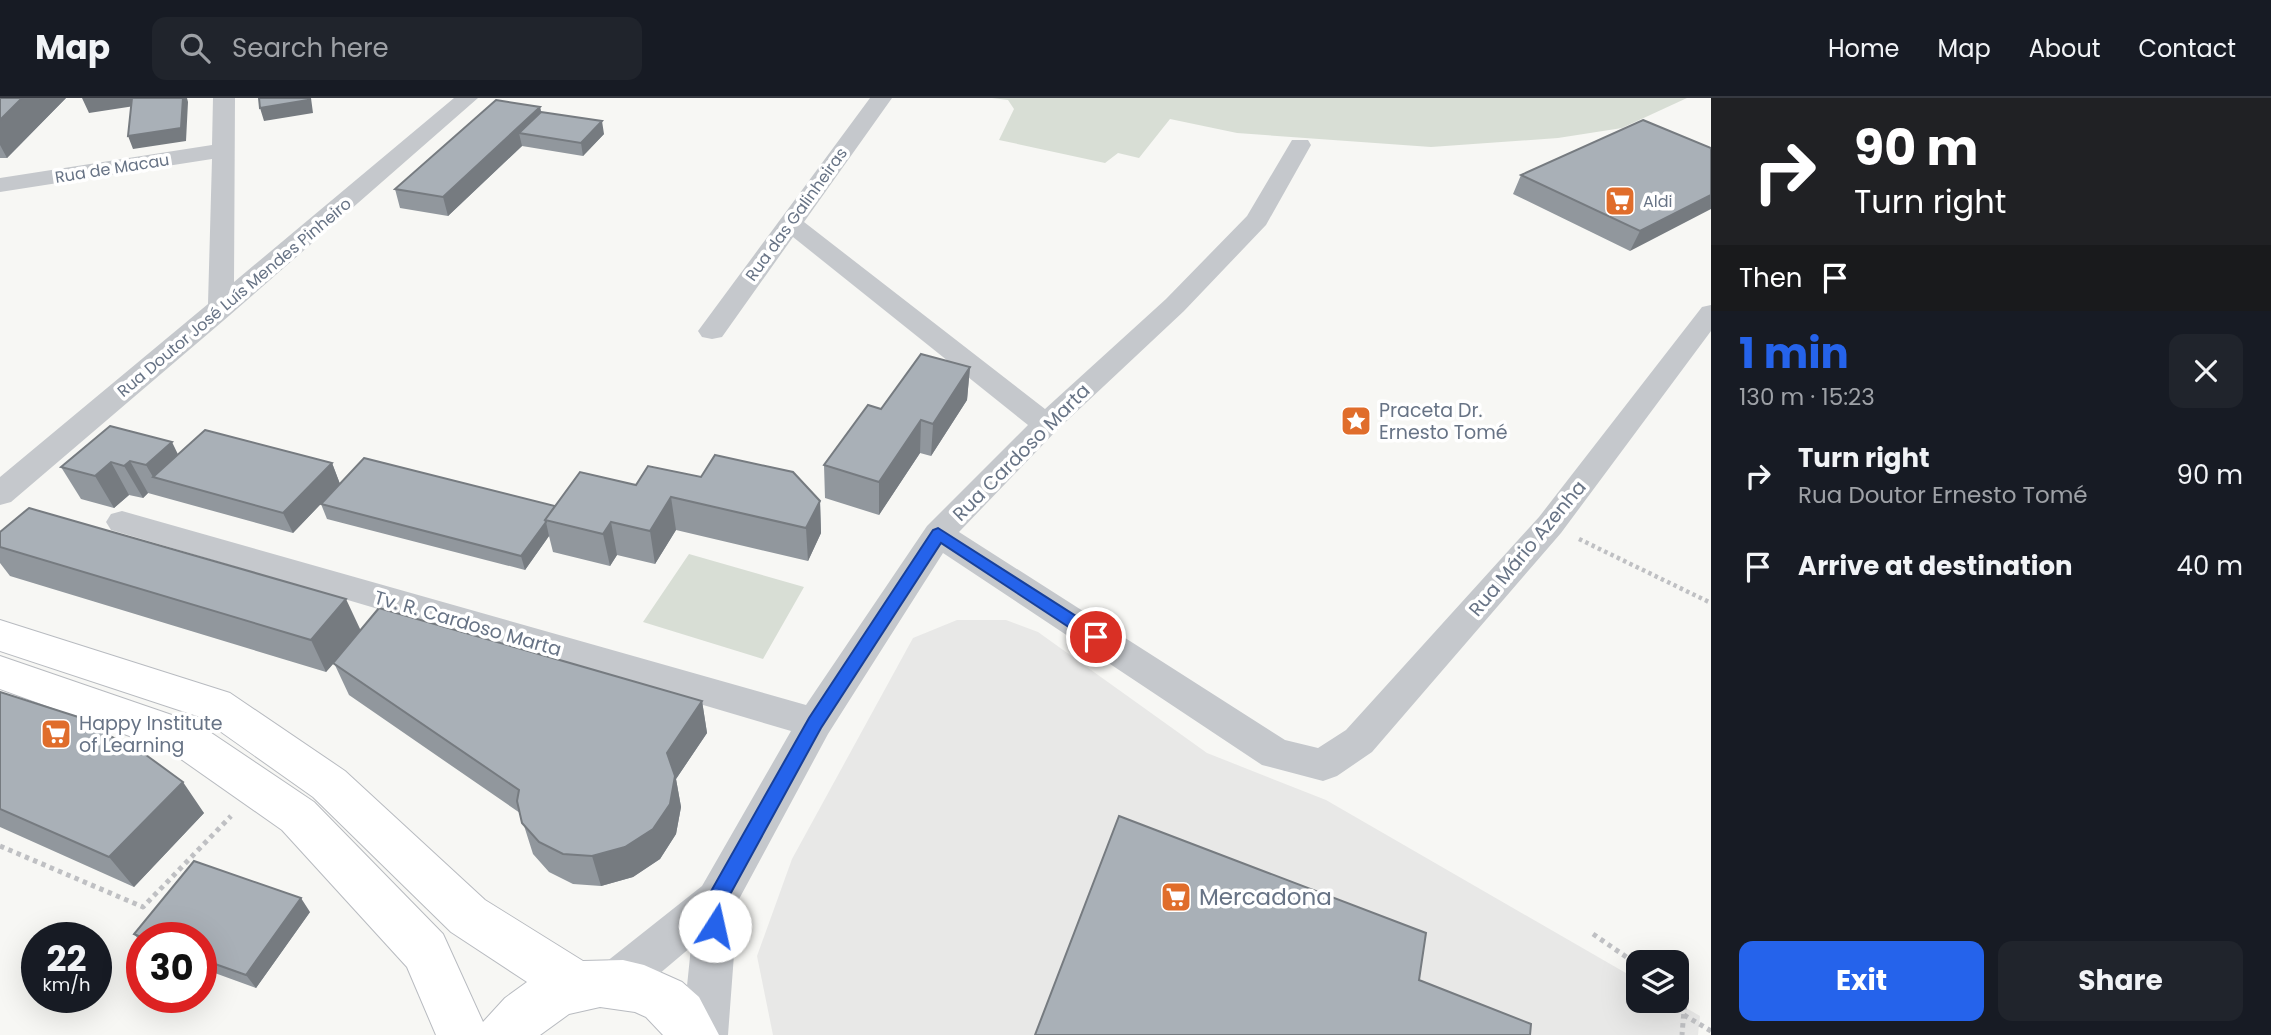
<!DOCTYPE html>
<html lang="en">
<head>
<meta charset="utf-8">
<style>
  :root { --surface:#171b24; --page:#20242c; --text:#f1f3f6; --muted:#9ea1a6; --line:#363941; --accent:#2563eb }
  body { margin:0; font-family:Poppins,sans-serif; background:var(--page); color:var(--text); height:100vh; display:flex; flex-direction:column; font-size:26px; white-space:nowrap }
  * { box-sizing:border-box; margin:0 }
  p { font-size:23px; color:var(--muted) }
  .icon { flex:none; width:38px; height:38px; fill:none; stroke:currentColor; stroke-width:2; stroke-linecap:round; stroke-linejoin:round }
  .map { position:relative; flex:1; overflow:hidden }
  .sheet { display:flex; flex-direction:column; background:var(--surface); width:560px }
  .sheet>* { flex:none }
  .hud { background:#202124; color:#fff; overflow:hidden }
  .buttons { position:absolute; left:1626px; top:852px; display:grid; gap:14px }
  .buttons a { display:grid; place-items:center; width:63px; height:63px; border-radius:14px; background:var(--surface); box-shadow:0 7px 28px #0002; font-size:35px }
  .speed { position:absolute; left:21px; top:824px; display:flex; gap:14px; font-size:35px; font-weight:700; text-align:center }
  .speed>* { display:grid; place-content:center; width:91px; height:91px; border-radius:50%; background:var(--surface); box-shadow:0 7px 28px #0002; line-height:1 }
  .speed small { font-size:18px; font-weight:400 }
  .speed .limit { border:10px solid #d22; background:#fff; color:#111 }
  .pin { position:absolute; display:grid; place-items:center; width:60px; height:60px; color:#fff; margin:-30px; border:4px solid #fff; border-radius:50%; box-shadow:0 2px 7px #0007 }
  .me { position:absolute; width:77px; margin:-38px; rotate:10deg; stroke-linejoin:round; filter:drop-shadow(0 0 5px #0008) }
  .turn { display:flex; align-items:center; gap:24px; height:147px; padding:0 28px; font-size:32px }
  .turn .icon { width:91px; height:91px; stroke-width:2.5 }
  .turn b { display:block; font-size:49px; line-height:60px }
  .then { display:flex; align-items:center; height:66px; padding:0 28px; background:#0003; gap:14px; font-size:26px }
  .round { display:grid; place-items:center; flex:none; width:74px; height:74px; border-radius:14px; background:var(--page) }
  .headline { display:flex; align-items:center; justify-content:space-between; height:119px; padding:0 28px }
  h1 { font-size:42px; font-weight:700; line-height:52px; color:var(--accent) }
  .cta { display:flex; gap:14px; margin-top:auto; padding:14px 28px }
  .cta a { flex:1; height:80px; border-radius:14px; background:var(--accent); color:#fff; font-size:28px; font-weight:700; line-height:80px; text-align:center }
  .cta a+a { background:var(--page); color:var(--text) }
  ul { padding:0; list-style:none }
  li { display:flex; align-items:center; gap:21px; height:91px; padding:0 28px }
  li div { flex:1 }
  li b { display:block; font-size:26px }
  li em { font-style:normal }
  header { display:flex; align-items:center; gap:42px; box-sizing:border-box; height:98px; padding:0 35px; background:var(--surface); border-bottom:2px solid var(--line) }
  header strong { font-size:33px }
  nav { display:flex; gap:38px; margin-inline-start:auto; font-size:24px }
  .search { width:490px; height:63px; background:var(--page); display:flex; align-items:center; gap:18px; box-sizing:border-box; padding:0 24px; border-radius:14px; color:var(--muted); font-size:26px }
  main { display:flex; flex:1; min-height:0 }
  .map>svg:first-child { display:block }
  .built { fill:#e8e8e7 }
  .green { fill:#d8ded5 }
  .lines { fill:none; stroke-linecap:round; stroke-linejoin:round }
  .secondary-casing { stroke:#b8bbc0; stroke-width:2 }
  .path-far1 { stroke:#bfc0c3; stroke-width:4.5; stroke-dasharray:3.5 3.5; stroke-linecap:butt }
  .path { stroke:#bfc0c3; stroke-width:5; stroke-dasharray:4.5 4.5; stroke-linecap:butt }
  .street { fill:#c5c8cc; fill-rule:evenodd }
  .secondary { fill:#fff; fill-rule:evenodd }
  .wall { fill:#91979d }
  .shaded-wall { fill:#767b80 }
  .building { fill:#a9b0b7; stroke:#767b80; stroke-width:2 }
  .route { fill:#2563eb; stroke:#184099; stroke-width:2 }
  .labels { text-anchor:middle; stroke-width:7; stroke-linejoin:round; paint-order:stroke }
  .far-street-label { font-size:16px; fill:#677385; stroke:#fff }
  .far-poi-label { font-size:16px; fill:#677385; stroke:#fff; text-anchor:start }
  .poi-label { font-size:19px; fill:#677385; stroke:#fff; text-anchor:start }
  .street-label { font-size:19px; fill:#677385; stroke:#fff }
  .near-poi-label { font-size:23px; fill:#677385; stroke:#fff; text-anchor:start }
</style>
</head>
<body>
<header>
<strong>Map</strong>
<div class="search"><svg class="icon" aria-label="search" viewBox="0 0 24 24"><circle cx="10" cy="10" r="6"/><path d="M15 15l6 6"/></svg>Search here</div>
<nav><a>Home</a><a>Map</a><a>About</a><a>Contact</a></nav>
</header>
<main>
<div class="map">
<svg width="1711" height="937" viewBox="0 0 1711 937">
  <rect width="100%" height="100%" fill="#f7f7f4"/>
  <path class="built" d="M957,522h49l32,12 169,121 119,47 312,180v21h36l26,15 -2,19h-925l-16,-79 35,-97 121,-221z"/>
  <path class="green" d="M992,0h695l-65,30 -64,10 -127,9 -194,-14 -67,-14 -31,39 -21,-5 -13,10 -106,-23 15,-31 -6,-9z
    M689,456l115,33 -41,72 -120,-37z"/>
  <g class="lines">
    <g class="secondary-casing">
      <path id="secondary" d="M0,522l230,73 115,78 140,129 98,61 40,-1 21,5 38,17 17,15 20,38h-56l-17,-18 -11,-5 -35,-5 -31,7 -29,21h-104l-29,-68 -125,-137 -114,-80 -168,-61v-33l198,68 116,78 129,132 40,88 22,-24 22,-16 -76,-50 -138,-135 -113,-80 -200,-66z"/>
    </g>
    <path class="path-far1" d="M1579,441l132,64"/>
    <path class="path" d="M0,748l143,61 88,-91
      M1593,836l45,31
      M1676,894l9,6 -3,37
      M1684,917l27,16"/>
    <path class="street" d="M213,0h22l-1,184 220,-184h24l-248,217 -219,187 -11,3v-28l208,-173 4,-145 -212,33v-14l212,-33z
      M870,0h22l-88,124 241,187 121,-110 81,-83 45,-76h16l3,5 -45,80 -82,86 -128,120 -97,101 326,208 33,8 28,-18 193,-213 163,-210 9,-2v26l-150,202 -189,219 -35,24 -14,5 -61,-16 -319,-212 -115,181 -90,167 -10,134h-46l9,-88 -58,49 -16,6 -16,-6 -6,-15 6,-15 101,-80 89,-155 -680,-201 -5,-8 5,-8 11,-3 684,194 121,-179 101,-101 -235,-188 -71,100 -10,2 -10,-2 -4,-6z"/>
    <use href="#secondary" class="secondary"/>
  </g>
  <path class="wall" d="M0,0h66l-59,60h-7z
    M540,9l1,5 63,22 -21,22 -61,-10 -74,70 -48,-8 -5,-19z
    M1711,50l-81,103 -117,-57 8,-19z
    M970,269l-3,33 -36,56 -11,-3 -41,62 -54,-17 -1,-33z
    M178,356l154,9 8,21 215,22 81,-21 65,-8 119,24 1,32 -13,28 -132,-31 -21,34 -38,-9 -7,11 -57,-14 -4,-16 -24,34 -198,-51 -6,-15 13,-14 -41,43 -145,-40 -5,5 -14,-3 -15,13 -33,-9 -20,-32z
    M0,434l360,98 342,71 5,32 -31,46 5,28 -5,27 -16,25 -27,18 -32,9 -28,-2 -24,-12 -16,-18 -13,-41 -171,-118 -15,-32 -8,9 -316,-96 -10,-13z
    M0,594l97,31 8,10 99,80 -70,74 -134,-60z
    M310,814l-54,76 -55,-20v-30h-59v6l-8,-10z"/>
  <path class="shaded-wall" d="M22,0h44l-59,60 -7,-13v-25z
    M82,0h79l-20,7 -52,8z
    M183,0h4l1,4 -2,39 -53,8 -5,-13z
    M308,0h3l2,15 -49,8 -4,-13z
    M540,9l4,18 -25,8 3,13 -74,70 -5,-19z
    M602,23l2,13 -21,22 -2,-13z
    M1711,97v14l-81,42 10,-20z
    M970,269l-3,33 -36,56 2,-32z
    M921,322l-1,33 -41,62v-33z
    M172,344l16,33 -35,2 -7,-12z
    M130,363l18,32 -5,5 -19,-32z
    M111,364l18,33 -15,13 -19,-32z
    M332,365l8,21 -47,49 -10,-20z
    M671,399l5,33 -21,34 -5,-33z
    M820,403l1,32 -13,28 -2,-33z
    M546,424l3,14 -24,34 -4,-14z
    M611,424l6,33 -7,11 -7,-32z
    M346,501l15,32 -35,41 -15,-32z
    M702,603l5,32 -31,46 5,28 -5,27 -16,25 -27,18 -32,9 -9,-30 75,-103z
    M97,625l23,31 -27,-27z
    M183,684l21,31 -70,74 -25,-30z
    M301,800l9,14 -54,76 -10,-13z"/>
  <path class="building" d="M0,0h22l-22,22z
    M132,0h51l-2,30 -53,8z
    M259,0h49v2l-48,8z
    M496,2l44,7 -97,90 -48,-8z
    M541,14l61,9 -21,22 -62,-10z
    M1643,22l68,28v47l-71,36 -119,-56z
    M921,256l49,13 -37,57 -12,-4 -42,62 -55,-17 44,-60 13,4z
    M110,328l62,16 -26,23 -16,-4 -6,5 -13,-4 -16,14 -34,-9z
    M205,332l127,33 -49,50 -130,-36z
    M715,357l78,17 27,29 -14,27 -135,-31 -21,34 -39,-9 -8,12 -58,-14 35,-48 56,13 12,-19 53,11z
    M364,360l191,48 -10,14 1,2 -25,34 -200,-52z
    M29,410l317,91 -35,41 -311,-93v-15z
    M379,510l323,93 -35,52 8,23 -5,28 -17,25 -28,18 -33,9 -29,-2 -24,-12 -17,-19 -5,-22 2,-11 -186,-127z
    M0,594l97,31 -4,4 53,28 37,27 -74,75 -109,-48z
    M1119,718l307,117 -7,47 112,44 -1,11h-495z
    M194,763l107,37 -55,77 -45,-16v-21h-58l-9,-4z"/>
  <path class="route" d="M938,430l163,104 3,5 -3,4h-11l-149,-98 -120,185 -94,172 -5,33 -7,3 -7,-3 -3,-7 5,-33 99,-175 124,-188z"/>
  <defs>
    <g id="supermarket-square" transform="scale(1.575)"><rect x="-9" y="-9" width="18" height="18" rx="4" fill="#e06d2b" stroke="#fff"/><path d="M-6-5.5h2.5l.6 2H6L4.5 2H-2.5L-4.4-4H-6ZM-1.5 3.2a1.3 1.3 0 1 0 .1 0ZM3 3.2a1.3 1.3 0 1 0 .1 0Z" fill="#fff"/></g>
    <g id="sight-square" transform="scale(1.575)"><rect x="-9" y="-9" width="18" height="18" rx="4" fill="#e06d2b" stroke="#fff"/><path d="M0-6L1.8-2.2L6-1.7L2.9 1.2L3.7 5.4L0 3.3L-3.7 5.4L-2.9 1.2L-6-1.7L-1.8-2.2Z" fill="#fff"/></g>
  </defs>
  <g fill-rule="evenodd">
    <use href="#supermarket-square" x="1620" y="103"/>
    <use href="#sight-square" x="1356" y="323"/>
    <use href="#supermarket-square" x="56" y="636"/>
    <use href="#supermarket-square" x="1176" y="799"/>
  </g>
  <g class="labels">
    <g class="far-street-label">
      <text transform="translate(112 70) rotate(-9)" y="6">Rua de Macau</text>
      <text transform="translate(796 116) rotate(-54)" y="6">Rua das Galinheiras</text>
      <text transform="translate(234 199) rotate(-40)" y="6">Rua Doutor José Luís Mendes Pinheiro</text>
    </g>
    <g class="far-poi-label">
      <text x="1643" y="109">Aldi</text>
    </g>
    <g class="poi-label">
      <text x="1379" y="319">Praceta Dr.<tspan x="1379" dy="22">Ernesto Tomé</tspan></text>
      <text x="79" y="632">Happy Institute<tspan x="79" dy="22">of Learning</tspan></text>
    </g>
    <g class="street-label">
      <text transform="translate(1021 354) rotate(-45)" y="7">Rua Cardoso Marta</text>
      <text transform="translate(1527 450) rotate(-50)" y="7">Rua Mário Azenha</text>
      <text transform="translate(468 525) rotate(16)" y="7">Tv. R. Cardoso Marta</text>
    </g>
    <g class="near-poi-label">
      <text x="1199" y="807">Mercadona</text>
    </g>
  </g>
</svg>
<div class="buttons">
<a><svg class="icon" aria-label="layers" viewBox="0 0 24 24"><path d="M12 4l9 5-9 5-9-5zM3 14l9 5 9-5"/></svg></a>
</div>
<div class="speed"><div>22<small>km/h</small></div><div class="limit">30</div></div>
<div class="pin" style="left:1096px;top:539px;background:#d93025"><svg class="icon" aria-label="arrive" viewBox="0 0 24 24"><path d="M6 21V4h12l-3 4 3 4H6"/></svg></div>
<svg class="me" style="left:715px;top:828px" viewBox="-20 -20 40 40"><circle r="19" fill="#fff"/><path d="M0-13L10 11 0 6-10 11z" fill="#2563eb"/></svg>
</div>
<section class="sheet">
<div class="hud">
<div class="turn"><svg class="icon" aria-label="right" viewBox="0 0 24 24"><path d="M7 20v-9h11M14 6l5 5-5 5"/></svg><div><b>90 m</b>Turn right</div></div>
<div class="then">Then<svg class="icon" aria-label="arrive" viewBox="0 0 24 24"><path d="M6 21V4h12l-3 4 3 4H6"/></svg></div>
</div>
<div class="headline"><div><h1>1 min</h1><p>130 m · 15:23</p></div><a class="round"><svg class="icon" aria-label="close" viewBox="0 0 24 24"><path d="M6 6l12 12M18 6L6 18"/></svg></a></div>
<ul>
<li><svg class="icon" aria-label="right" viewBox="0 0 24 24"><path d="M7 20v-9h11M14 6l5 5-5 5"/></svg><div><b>Turn right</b><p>Rua Doutor Ernesto Tomé</p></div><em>90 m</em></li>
<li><svg class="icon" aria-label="arrive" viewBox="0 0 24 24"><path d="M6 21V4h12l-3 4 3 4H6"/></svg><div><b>Arrive at destination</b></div><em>40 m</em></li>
</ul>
<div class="cta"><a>Exit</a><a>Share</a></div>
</section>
</main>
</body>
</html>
